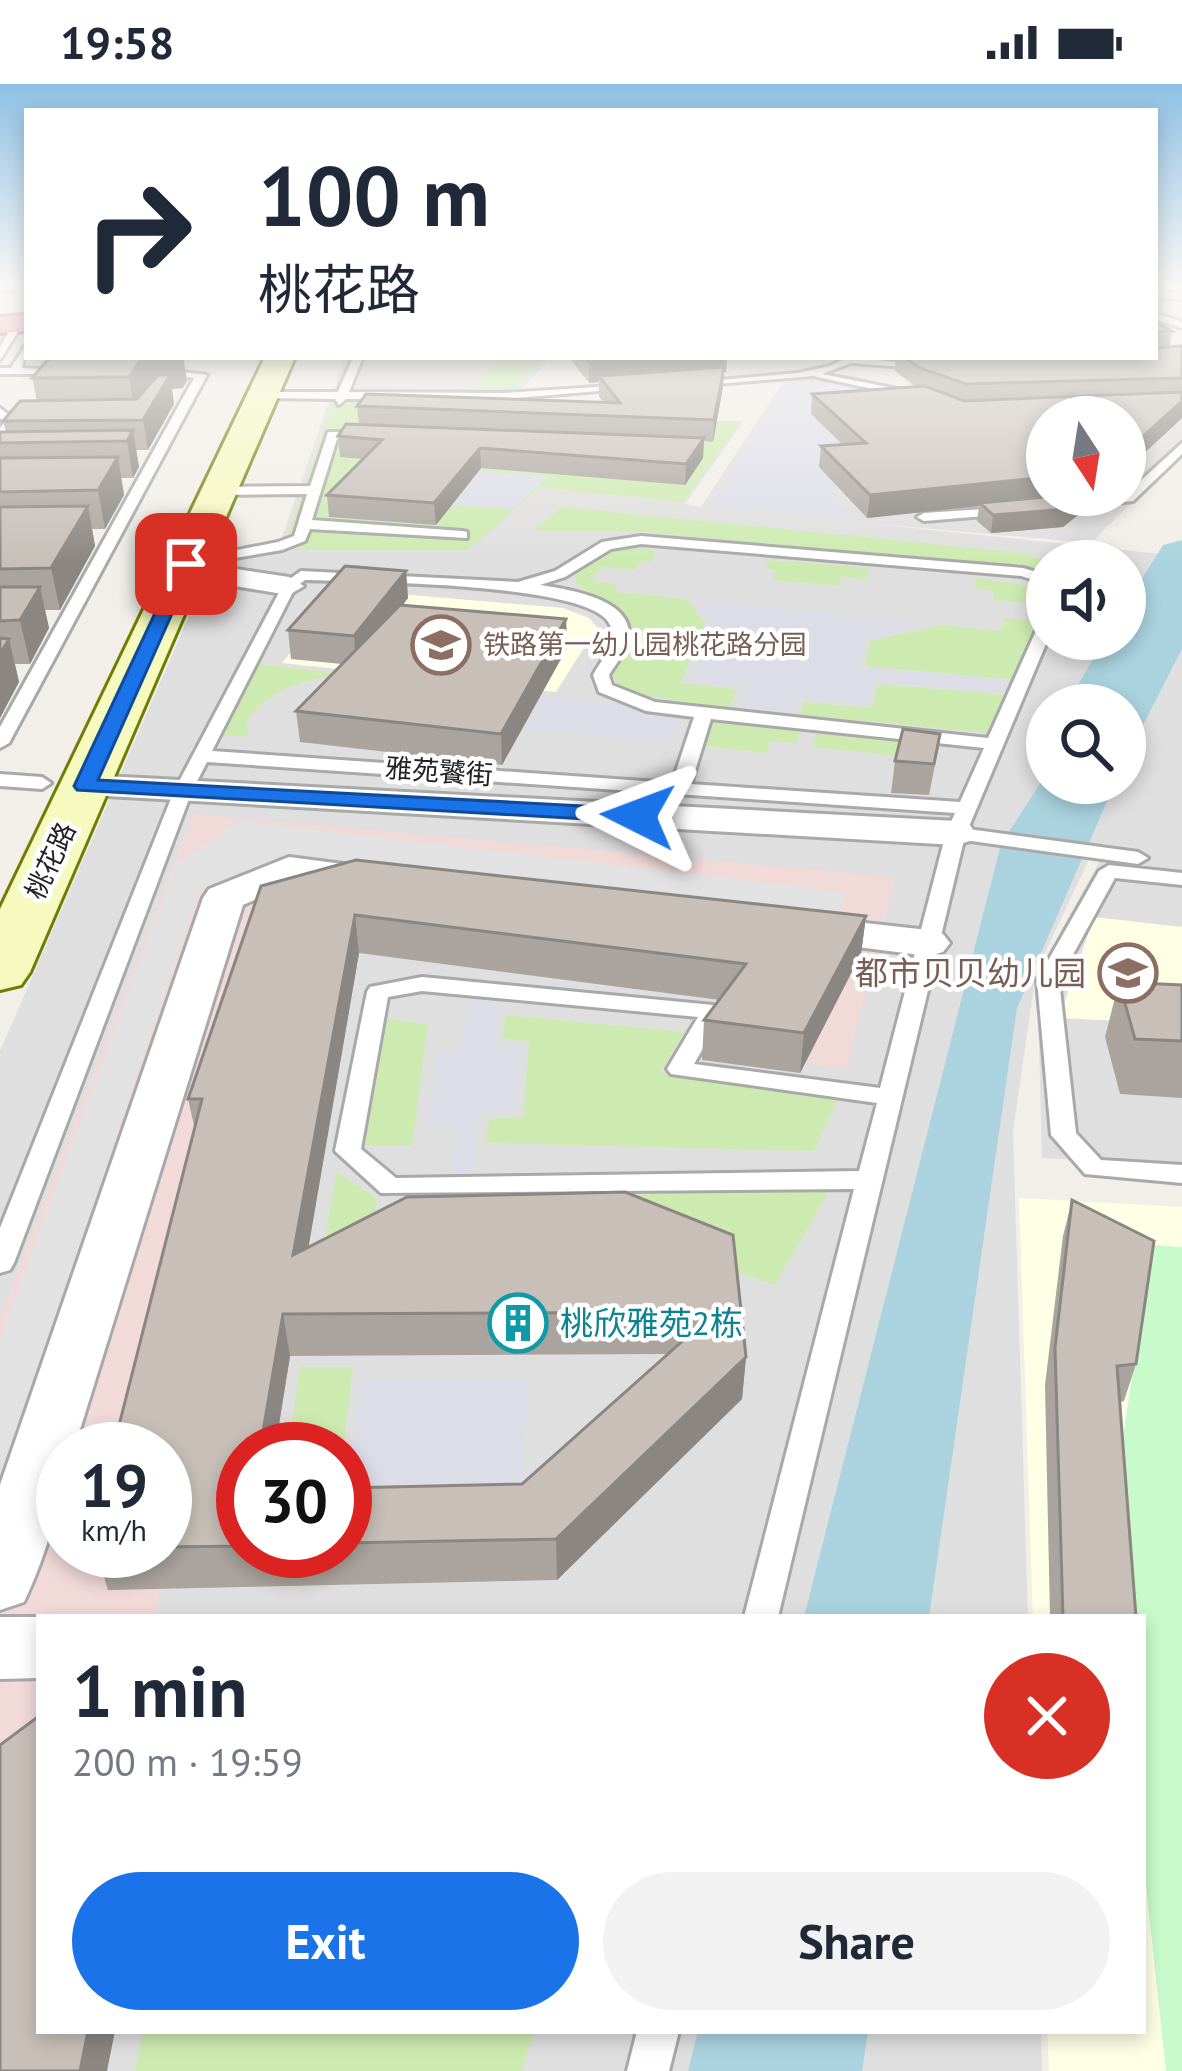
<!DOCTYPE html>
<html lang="en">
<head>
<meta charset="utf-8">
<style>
  :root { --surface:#fff; --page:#f2f2f3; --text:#1f2937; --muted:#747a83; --accent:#1a73e8 }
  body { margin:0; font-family:"PT Sans","Noto Sans SC",sans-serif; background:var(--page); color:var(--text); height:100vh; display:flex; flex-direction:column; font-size:45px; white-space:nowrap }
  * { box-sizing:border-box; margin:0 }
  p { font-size:39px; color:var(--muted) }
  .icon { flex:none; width:66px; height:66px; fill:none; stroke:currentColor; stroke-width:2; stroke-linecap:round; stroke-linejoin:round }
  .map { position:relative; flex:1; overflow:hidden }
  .side { position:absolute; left:36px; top:1530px; width:1110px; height:420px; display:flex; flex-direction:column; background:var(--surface); border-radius:0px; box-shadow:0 6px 18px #0003 }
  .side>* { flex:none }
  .top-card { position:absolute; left:24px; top:24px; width:1134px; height:252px; border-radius:0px; box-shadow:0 6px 18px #0003; background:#fff; color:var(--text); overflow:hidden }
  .needle { width:78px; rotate:168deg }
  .fabs { position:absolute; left:1026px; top:312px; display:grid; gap:24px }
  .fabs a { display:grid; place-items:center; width:120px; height:120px; border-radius:50%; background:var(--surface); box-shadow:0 6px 18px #0003; font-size:60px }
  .speed { position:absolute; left:36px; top:1338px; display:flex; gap:24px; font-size:60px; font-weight:700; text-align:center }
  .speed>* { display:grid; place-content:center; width:156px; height:156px; border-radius:50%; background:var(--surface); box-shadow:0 6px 18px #0003; line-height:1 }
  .speed small { font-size:30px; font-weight:400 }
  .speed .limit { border:18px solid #d22; background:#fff; color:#111 }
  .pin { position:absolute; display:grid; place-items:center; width:102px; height:102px; color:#fff; margin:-51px; border-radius:24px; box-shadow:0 6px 18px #0006 }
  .me { position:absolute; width:132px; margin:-66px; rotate:273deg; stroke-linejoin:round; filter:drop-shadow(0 0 9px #0008) }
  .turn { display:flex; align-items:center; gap:42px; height:252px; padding:0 36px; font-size:54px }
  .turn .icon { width:156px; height:156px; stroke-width:2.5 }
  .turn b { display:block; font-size:84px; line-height:102px }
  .round { display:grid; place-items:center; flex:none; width:126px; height:126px; border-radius:63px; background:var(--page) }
  .head { display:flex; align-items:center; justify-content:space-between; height:204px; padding:0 36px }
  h1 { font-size:72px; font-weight:600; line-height:90px }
  .primary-button { display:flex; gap:24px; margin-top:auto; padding:24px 36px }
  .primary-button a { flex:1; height:138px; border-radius:72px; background:var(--accent); color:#fff; font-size:48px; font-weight:600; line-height:138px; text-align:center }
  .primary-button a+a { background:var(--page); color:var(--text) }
  .status { display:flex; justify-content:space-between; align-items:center; height:84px; padding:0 60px; background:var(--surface); direction:ltr }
  .status svg { height:33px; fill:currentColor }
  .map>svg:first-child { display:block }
  .residential { fill:#e0dfdf; fill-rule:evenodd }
  .commercial { fill:#f2dad9; fill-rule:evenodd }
  .education { fill:#ffffe5 }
  .grass { fill:#cdebb0 }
  .park { fill:#c8facc }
  .parking { fill:#e2e2e2 }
  .plaza { fill:#dddde8 }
  .water { fill:#aad3df }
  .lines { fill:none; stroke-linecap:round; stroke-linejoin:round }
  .river { fill:#aad3df; fill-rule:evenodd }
  .lane-casing { stroke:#a9a9a9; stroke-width:6 }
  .street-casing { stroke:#a9a9a9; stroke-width:6 }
  .secondary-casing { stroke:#707d05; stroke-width:6 }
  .highway-casing { stroke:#dc2a67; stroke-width:6 }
  .lane { fill:#fff; fill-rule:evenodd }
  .street { fill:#fff; fill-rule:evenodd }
  .secondary { fill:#f7fabf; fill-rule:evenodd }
  .highway { fill:#e892a2; fill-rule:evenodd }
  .wall { fill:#aba49e; fill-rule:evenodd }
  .shaded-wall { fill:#8b8681 }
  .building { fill:#c7bfb8; stroke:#8b8681; stroke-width:3 }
  .route { fill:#1a73e8; stroke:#114b97; stroke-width:3 }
  .labels { text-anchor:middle; stroke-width:9; stroke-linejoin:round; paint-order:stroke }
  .far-education-label { font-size:27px; fill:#785e54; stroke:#fff; text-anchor:start }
  .far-street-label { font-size:27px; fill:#222; stroke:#fff }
  .education-label { font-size:33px; fill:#785e54; stroke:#fff; text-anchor:end }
  .culture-label { font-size:33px; fill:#0d838f; stroke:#fff; text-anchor:start }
</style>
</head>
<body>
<div class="status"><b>19:58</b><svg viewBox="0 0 49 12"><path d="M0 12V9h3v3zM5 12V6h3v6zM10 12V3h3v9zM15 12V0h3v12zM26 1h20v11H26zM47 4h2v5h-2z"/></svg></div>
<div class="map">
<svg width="1182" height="1987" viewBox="0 0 1182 1987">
  <rect width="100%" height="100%" fill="#f2efe9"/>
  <path class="residential" d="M344,273h208l-55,57 247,7 -59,83 16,3 83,-127 66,-5 77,18 255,10v50l-91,90 -226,-20 317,33v609l-140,-7 -5,-184 65,-117 -11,-2 -55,117 -23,159 15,486h-989v414h1002l1,40h-1042v-1020l209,-481 18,1 10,-18 40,-1zM1047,333h78v78h-78zM1047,477h78v78h-78zM1047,621h78v78h-78zM63,1365h102v102h-102zM243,1365h102v102h-102z"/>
  <path class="commercial" d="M193,730l702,63 -49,193 -80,-14 36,-87 -496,-26 -152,674h-115v414l-39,40v-753zM63,1365h102v102h-102z"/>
  <path class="education" d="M341,505l222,19 26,10 8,9 -41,65 -274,-29z
    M1094,833l88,10v97l-123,-6z
    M1019,1114l163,9v864h-133l-2,-40h96v-414h-110z"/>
  <path class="grass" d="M500,273h46l-38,38 -41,-1z
    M334,314h173l-16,16 250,8 -58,80 -143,-15 -72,63h-185z
    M561,423l462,46 24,9v5l-42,1 -368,-37h-102z
    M620,461l35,6 -3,10h-11l-6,9 -34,-3 -9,14 25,3 -2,8 72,7 18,24 -7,21 -67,-6 -10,-23 -44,-31 -2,-8 9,-15z
    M769,476l100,8 -2,11 -26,-2 -3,9 -65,-6 3,-10 -10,-1z
    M976,494l71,10v19l-30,73 -152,-14 5,-25 71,-16 60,6 3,-13 34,3 3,-16 -48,-5 1,-9 -20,-3z
    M624,570l66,6 -9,23 55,6 -7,22 -102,-20 -11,-8 -3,-10z
    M259,580l82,10c-40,8 -69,13 -94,46l1,17 -25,-2z
    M878,600l130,11 -18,38 -189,-18 2,-13 69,6z
    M714,637l87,9 -4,14 -26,-3 -4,12 -63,-7z
    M817,647l85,9 -4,16 -86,-9z
    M505,931l180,17 -25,40 178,28 -24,51 -328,-8 3,-24 34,-2 6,-76 -26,-2z
    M382,934l46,6 -16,122h-52z
    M336,1088l41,26 -4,39 -53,34z
    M831,1104l-56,97 -181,-63 -2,-26z
    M300,1283h53l-10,82h-55z
    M143,1947h391l-12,40h-387z"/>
  <path class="park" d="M1151,1161l31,2v824h-16l-23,-213v-241h-19l-8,-131z"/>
  <path class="parking" d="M239,737l606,71 -6,33 -561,-68 -78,33 -200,589v-141l176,-474z"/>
  <path class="plaza" d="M840,298l64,14 -91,18 51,50 -23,26 -14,3 25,26 -142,-14 73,-120z
    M474,387l74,5 -35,33 -132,-9z
    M696,516l234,24 -64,16 -6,27 161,15 -4,12 -145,-13 -4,23 -70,-6 -7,26 -56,-5 10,-33 -54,-5 8,-23 -83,-8 5,-10 82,7 8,-21z
    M341,590l340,37 -14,33 -352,-39z
    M470,905l30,2 -6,55 26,2 -6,63h-34l-10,75 -21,-1 8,-58h-30l12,-75h22z
    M528,1294l-4,136 -179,-7 16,-127z"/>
  <path class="water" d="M1182,483v82l-57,111v-55h-33z
    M1047,689v10h68l-98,225 -88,609h-125l197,-773z
    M698,1947h170l-6,40h-174z"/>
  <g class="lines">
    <path class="river" d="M1182,456v67l-57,105v-7h-59l39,-66h20v-33l38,-61z"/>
    <g class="lane-casing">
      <path id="lane" d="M1155,207l27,2v6l-27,-2z
        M1155,229l27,9v6l-27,-9z
        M14,238l9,2 -23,36v-13z
        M27,259l-5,25 53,3 -5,3h-70v-6h11z
        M353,273h10l-14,35 155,1 123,-8 6,3 -129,11h-158l-7,6 -4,-6 -73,-1 -6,-3 6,-3h76z
        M848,273l86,9 -5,3 -78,-6 -29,11 101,20 -4,5 -106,-23 -121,10 -6,-3 112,-10 32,-7z
        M152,284l55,7 -198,368 -9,5v-21l194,-349 -46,-5z
        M0,324l18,14 -18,18v-12l5,-6 -5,-4z
        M328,348h40l6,4 -6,4 -31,-1 -25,81 150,11 5,1v6l-157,-9 -5,12 -23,9 -101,17v-6l97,-19 16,-6 13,-42 -88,1 -7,-4 7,-4 91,-1z
        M1182,359v11l-49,47 -78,9 -7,-4 7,-4 70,-7z
        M1014,423l2,3 -7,4 -85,7 -7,-4 7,-4z
        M641,452l382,32 24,7v9l-26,-8 -380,-32 -30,5 -46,28 -25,8c26,4 98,14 88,56 -2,11 -13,24 -19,34l3,10 43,17 333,36 51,-114 8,-5 1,20 -80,190 170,23 10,6 -10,6 -174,-24 -186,777h-34l110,-428 -473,4 -46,-42 32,-159 3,-5 52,-10 291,28 11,7 -30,52 186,24 66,-255 9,-20 -748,-51 -15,29 -178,472 -4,7 -10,3v-45l174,-437 110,-208 17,-12 217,11 37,-11 47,-29zM305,496c49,2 288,2 305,45 8,18 -9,35 -17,50l6,17 47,19 48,6 -22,66 -460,-32 83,-163zM711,635l273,29 -24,54 -269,-18zM422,907l276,26 -31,52 4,5 206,29 -18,68 -463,7 -35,-29 27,-152z
        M0,690l42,3 9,6 -9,6 -42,-3z
        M1109,781l73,8v12l-67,-7 -56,102 17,153 25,27 81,5v18l-97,-9 -34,-39 -14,-155 62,-109z
        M637,1947h42l-10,40h-42z"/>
    </g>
    <g class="street-casing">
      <path id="street" d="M183,477l106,16 15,9 -15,9 -116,-19 -5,-6z
        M85,691l871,46 14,4 5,8 -5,8 -14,4 -884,-51 -6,-8 6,-8z
        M289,773l100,13 6,9 -6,9 -14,3 -81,-9 -51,23 -169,544h-11c0,52 -17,106 -39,153l-24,8v-125l203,-587 6,-9z
        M802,832l126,14 15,4 7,9 -7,9 -15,4 -141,-18 -6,-9 6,-9z
        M0,1533h42l-3,61 -39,1z"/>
    </g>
    <g class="secondary-casing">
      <path id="secondary" d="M265,273h30l-265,615 -9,13 -21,5v-81z"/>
    </g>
    <g class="highway-casing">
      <path id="highway" d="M27,231v16l-27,2v-16z"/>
    </g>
    <use href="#lane" class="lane"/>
    <use href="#street" class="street"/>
    <use href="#secondary" class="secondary"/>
    <use href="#highway" class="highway"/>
  </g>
  <path class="wall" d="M0,201h27v7l-27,1z
    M1155,238l17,9 -3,16 13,-1v72l-43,40 -3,11 -89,26h39l-3,16 -20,16 -72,6 -14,-12 2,-15 -112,12 -48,-51 2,-21 21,-2 -31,-30 1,-20 104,-7 -21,-16 1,-14h259z
    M50,273h133l4,24 -4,7 -11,1 2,15 -26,46h-12l3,17 -6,11h-12l3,17 -19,34h-13l3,17 -35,64h-15l4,18 -19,36h-15l4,18 -19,36v-286h6l-3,-11 34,-20 -5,-23z
    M569,273h158l-1,15h-2l-1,15 -10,55 -9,-1 -1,17 -18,27 -204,-17 -45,57 -107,-8 -2,-22 36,-36 -23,-2 -2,-21 21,-12 -2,-18 246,-4 -4,-6v-14l-10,1z
    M406,487l2,27 -5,7 163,14 1,29 -65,117 -202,-23 -4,-31 46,-47 -51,-5 -3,-29z
    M903,645l32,36 -6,30 -38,-2 4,-32z
    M261,802l605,30 -5,38 -61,119 -98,-13 2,-40 16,-20 -361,-47 -51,294 317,-55 121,165 -4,42 -185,181 -449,10 -12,-39h69v-102l30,-319 -7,-31zM668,1270l-146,130 -177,4v63h-102v-102h32l15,-93z
    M1119,898l63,3v113l-62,-4 -15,-57z
    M1072,1116l64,164 -12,37 -4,1 16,215h-86l-5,-232 18,-149z"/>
  <path class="shaded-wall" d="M142,273h41l4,24 -4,7 -11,1 2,15 -26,46 -5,-30 -8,-7 -6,-36z
    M655,273h72l-1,15h-2l-1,15 -10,55 1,-22 -115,-44v6l-10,1v-21z
    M1182,317v17l-43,40 -3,11 -11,9v-18l5,-12z
    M133,346l6,37 -6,11 -6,-37z
    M704,354l-1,20 -18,27 1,-21z
    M480,364l1,20 -45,57 -2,-22z
    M118,373l6,38 -19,34 -7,-39z
    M1047,393v18h34l-101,8 -1,3 -112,12 3,-23z
    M1086,411l-3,16 -20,16 -72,6 2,-18z
    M88,422l7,40 -35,64 -9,-42z
    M406,487l2,27 -52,67 -2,-29z
    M40,503l9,41 -19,36 -10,-44z
    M566,535l1,29 -65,117 -1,-31z
    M9,555l10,43 -19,36v-64z
    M355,831l4,38 -59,344 -7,-42z
    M866,832l-5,38 -61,119 4,-40z
    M283,1230l7,42 -15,93h-15z
    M746,1273l-4,42 -185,181 -1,-41z
    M88,1947h27l-8,40h-27z"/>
  <path class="building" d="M1155,238l17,9 -17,1z
    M1182,262v32l-216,6 -46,-16 -16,-11h251v-9z
    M50,273h92l-13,20 -97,1z
    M585,273h70l-66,5z
    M724,283l-10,53 -357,-14 9,-12 254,9 -21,-27z
    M158,291h12l-27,45 -140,1 17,-20 117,-2z
    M925,302l39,15 218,-9v9l-52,47 11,-1 -16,13v-43h-78v60l-177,18 -49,-49 45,-3 -54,-49z
    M346,340l358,14 -18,26 -206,-16 -46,55 -107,-8 55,-55 -44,-4z
    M133,346l-6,11 -127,2v-11z
    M118,373l-20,33 -98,2v-34z
    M1067,411h18l-18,14 -74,6 -13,-12z
    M88,422l-37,62 -51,1v-62z
    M345,482l61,5 -52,65 -66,-6z
    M0,503h40l-20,33 -20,1z
    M400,521l166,14 -65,115 -205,-23z
    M0,554l9,1 -9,15z
    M903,645l37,5 -6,30 -39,-3z
    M356,776l510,56 -62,117 -100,-13 42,-56 -391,-49 -62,340 114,-58 218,-5 108,43 13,122 -190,182 -211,4v-55l177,-4 193,-172 -432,2 -23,135h-17v97l-78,1v-98h-52l89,-350h-14l73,-213z
    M1119,898l63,3v56l-47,-2z
    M1072,1116l82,41 -18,123 -19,2 19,251h-73l-8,-269z
    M39,1632v315h49l-8,40h-80v-326z"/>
  <linearGradient id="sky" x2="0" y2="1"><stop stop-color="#8fc0e4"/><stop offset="0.42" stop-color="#f9f8f5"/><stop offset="1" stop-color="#f9f8f5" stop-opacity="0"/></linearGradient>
  <rect width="1182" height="479" fill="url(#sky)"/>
  <path class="route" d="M186,475l8,5 -96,216 540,29 11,7 -11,6 -561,-32 -3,-4 104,-222z"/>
  <defs>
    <g id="school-ring" transform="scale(3)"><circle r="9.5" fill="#fff" stroke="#8d6e63" stroke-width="1.5"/><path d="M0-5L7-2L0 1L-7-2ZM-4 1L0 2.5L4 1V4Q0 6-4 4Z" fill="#8d6e63"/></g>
    <g id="building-ring" transform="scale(3)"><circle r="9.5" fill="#fff" stroke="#0f9aa8" stroke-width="1.5"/><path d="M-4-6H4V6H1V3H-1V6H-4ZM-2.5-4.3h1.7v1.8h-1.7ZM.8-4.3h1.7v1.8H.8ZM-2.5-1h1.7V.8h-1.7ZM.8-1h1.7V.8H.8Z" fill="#0f9aa8"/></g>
  </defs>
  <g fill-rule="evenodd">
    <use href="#school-ring" x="441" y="561"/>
    <use href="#school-ring" x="1128" y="889"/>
    <use href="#building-ring" x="518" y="1239"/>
  </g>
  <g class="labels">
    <g class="far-education-label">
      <text x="483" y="570">铁路第一幼儿园桃花路分园</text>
    </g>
    <g class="far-street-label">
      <text transform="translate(439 688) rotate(4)" y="9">雅苑饕街</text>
      <text transform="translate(51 777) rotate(-65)" y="9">桃花路</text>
    </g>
    <g class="education-label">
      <text x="1086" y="901">都市贝贝幼儿园</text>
    </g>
    <g class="culture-label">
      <text x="560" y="1251">桃欣雅苑2栋</text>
    </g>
  </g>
</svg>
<div class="fabs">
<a><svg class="needle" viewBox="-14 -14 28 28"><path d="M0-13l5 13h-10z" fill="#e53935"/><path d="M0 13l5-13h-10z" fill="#747a83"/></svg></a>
<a><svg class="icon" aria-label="sound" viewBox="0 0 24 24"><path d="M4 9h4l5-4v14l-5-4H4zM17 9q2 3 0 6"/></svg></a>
<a><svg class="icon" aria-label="search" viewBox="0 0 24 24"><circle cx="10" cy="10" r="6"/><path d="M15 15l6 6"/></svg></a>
</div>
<div class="speed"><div>19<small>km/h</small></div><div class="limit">30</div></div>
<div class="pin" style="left:186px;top:480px;background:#d93025"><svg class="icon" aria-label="arrive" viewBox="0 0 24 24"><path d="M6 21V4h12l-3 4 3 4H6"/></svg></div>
<svg class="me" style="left:638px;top:732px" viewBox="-20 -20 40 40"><path d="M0-17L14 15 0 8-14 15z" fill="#1a73e8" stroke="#fff" stroke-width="4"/></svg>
<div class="top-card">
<div class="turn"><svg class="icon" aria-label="right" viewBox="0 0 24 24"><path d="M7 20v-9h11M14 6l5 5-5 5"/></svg><div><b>100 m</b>桃花路</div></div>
</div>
<section class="side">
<div class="head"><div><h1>1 min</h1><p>200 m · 19:59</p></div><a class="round" style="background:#d93025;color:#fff"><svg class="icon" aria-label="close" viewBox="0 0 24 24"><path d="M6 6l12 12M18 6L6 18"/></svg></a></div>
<div class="primary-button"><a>Exit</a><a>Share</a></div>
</section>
</div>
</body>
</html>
